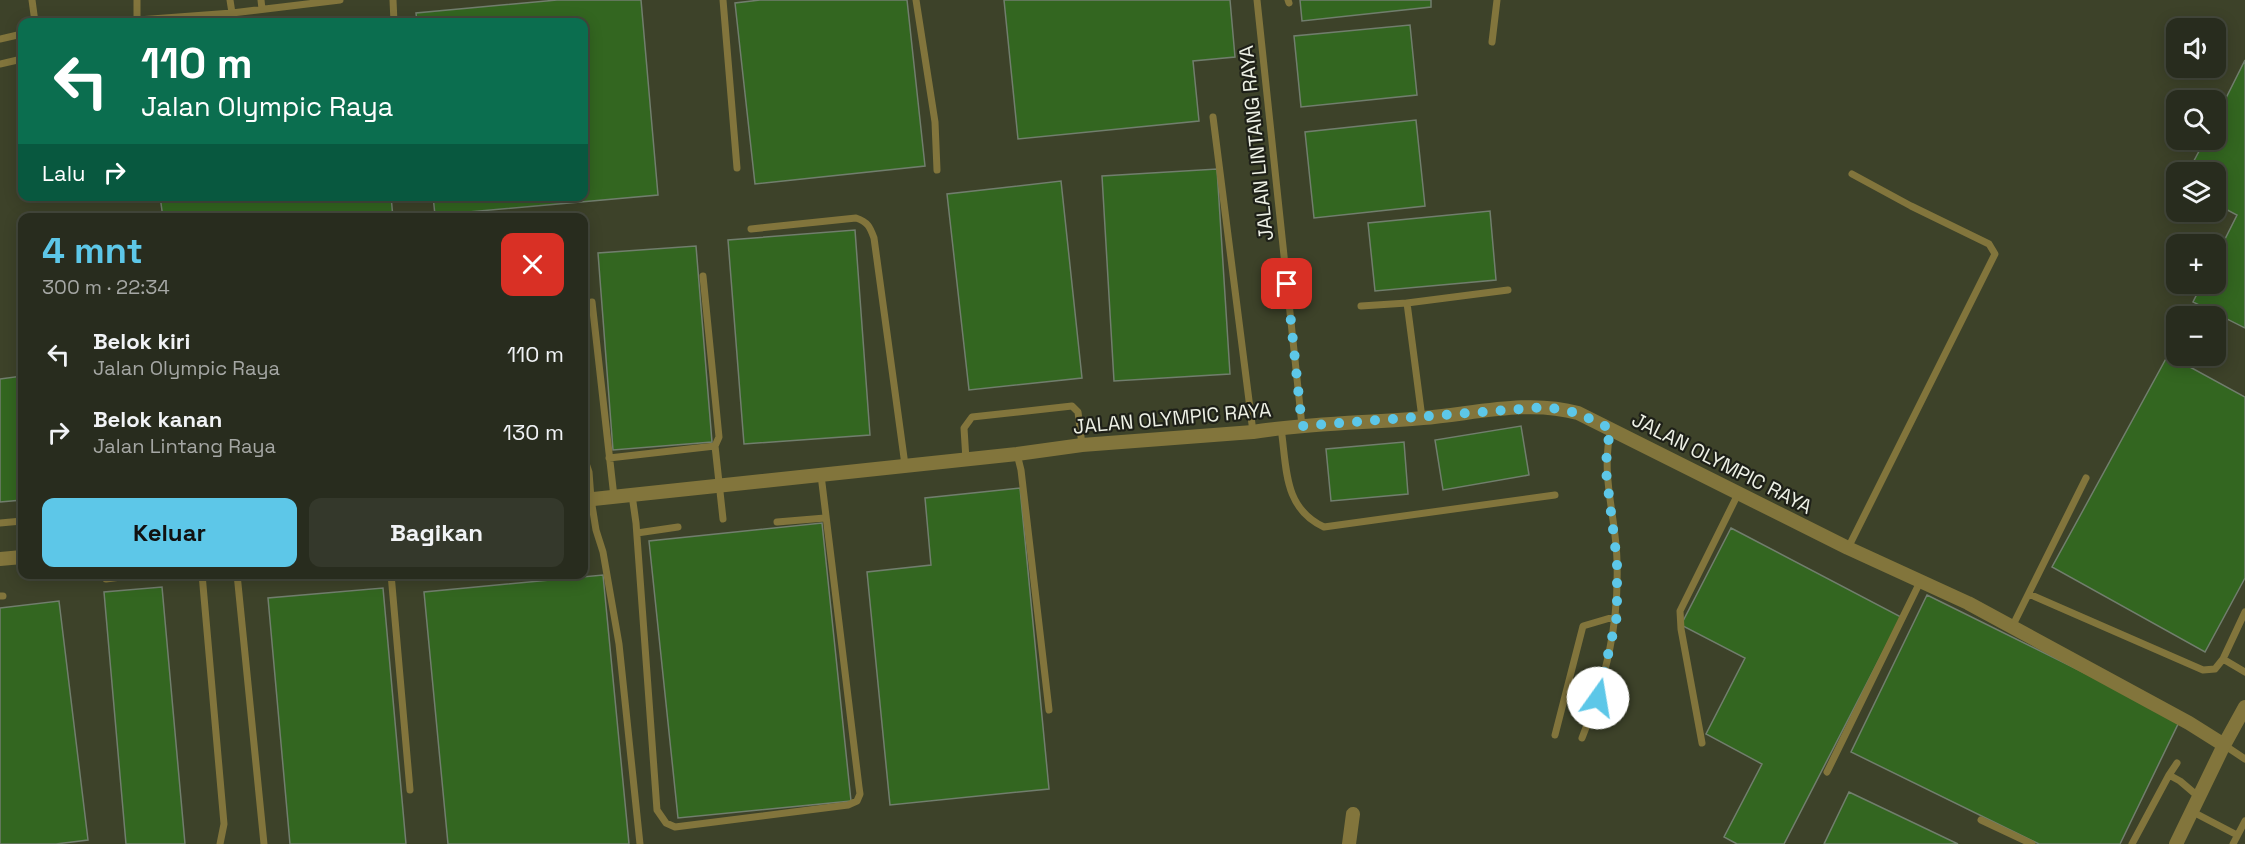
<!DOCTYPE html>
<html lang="id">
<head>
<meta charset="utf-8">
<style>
  :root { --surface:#282c1e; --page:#34382b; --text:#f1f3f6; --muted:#a5a7a4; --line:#44483c; --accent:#5dc7e8 }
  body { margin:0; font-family:"Space Grotesk",sans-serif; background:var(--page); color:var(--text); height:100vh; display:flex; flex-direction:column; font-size:22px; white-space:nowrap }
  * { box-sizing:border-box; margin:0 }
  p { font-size:20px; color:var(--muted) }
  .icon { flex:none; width:33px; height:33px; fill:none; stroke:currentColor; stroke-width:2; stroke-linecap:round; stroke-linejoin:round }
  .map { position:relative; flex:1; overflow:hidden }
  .panel { position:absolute; left:18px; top:213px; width:570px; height:366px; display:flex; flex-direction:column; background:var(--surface); border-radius:12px; box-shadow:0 3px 15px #0003,0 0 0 2px var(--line) }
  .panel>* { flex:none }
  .top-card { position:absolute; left:18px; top:18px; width:570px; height:183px; border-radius:12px; box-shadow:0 3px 15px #0003,0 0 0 2px var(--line); background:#0b6e4f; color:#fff; overflow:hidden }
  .controls { position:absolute; left:2166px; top:18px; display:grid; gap:12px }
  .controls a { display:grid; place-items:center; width:60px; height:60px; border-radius:12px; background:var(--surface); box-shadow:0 3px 15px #0003,0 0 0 2px var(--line); font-size:30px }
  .pin { position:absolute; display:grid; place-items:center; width:51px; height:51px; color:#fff; margin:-26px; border-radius:12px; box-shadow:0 3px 9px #0006 }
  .me { position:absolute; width:66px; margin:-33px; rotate:13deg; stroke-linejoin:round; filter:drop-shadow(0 0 4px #0008) }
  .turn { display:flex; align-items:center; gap:21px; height:126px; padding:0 24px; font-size:27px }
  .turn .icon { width:78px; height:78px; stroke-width:2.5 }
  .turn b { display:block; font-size:42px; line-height:51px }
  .then { display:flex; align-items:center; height:57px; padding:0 24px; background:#0003; gap:12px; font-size:22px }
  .round { display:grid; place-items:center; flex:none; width:63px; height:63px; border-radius:12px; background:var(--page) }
  .overview { display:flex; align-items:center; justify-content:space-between; height:102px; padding:0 24px }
  h1 { font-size:36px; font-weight:700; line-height:45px; color:var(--accent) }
  .primary-button { display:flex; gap:12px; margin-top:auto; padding:12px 24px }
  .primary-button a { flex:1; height:69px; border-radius:12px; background:var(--accent); color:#111; font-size:24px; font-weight:700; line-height:69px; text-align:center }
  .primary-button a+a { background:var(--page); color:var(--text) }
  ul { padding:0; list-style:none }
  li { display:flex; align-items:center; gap:18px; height:78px; padding:0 24px }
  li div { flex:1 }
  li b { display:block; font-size:22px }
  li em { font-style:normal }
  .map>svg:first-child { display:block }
  .built { fill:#3d4229; fill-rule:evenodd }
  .building { fill:#336620; stroke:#717e6d; stroke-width:1.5 }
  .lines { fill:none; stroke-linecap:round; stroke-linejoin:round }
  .lane { stroke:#82753c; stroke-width:7 }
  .street { stroke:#82753c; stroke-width:14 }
  .route { stroke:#5dc7e8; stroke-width:10; stroke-dasharray:0 18 }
  .labels { text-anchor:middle; stroke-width:4.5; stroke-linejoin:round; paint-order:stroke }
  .street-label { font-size:20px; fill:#edf0e5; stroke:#1e2018 }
</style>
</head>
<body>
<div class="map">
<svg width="2245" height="844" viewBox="0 0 2245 844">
  <rect width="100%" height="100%" fill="#363a28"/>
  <path class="built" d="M0,0h2245v844h-2245zM22,22h562v174h-562zM2176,28h40v40h-40zM2176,100h40v40h-40zM2176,172h40v40h-40zM22,218h562v356h-562zM2176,244h40v40h-40zM2176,316h40v40h-40z"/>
  <path class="building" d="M557,0h84l17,195 -223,20 -2,-19h151v-174h-167l-1,-9z
    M760,0h147l18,166 -170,18 -20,-181z
    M1004,0h226l5,57 -42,4 6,60 -181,18z
    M1300,0h131v7l-129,14z
    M1410,25l7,70 -116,12 -7,-71z
    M2245,60v268l-52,-26 9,-18h14v-27l21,-42 -21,-11v-32h-28l17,-32h11v-22z
    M1416,120l9,86 -111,12 -9,-86z
    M1217,169l13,205 -116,7 -12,-205z
    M1061,181l21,197 -113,12 -22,-196z
    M160,196h231l2,22h-230z
    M1490,211l6,69 -121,11 -7,-68z
    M855,230l15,205 -126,9 -16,-204z
    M696,246l16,196 -99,8 -15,-197z
    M2168,355l77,42v181l-40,74 -153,-85z
    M22,376v124l-22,2v-123z
    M1521,426l8,49 -86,15 -8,-50z
    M1404,442l4,52 -77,7 -5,-52z
    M1020,488l29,301 -159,16 -23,-233 64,-7 -6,-67z
    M822,523l29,278 -173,17 -29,-277z
    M1731,528l170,89 -117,227h-47l-13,-7 38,-73 -56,-30 39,-76 -64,-33z
    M603,575l26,269h-181l-24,-252z
    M162,587l23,257h-59l-22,-252z
    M383,588l23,256h-116l-22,-246z
    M1927,595l253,125 -60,124h-81l-188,-92z
    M59,601l29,239 -32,4h-56v-236z
    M1849,792l109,52h-134z"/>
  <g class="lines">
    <path class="lane" d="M32,0l3,22
      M230,0l2,13
      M261,0l1,9
      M393,0l1,22
      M723,0l14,168
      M916,0l19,122 2,48
      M1257,0l45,426
      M1288,0l1,3
      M137,19v-19
      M111,22l121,-9 108,-13
      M0,39l22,-5
      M1492,42l5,-42
      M0,64l22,-5
      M1213,117l40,315
      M751,229l105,-11c12,4 14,9 18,20l31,227
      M703,276l16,161 -4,9
      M592,302l22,195
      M1361,306l46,-3
      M1422,418l-15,-115 101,-13
      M1281,428c6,40 2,80 43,99l231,-32
      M1017,454l4,16 28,240
      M609,458l106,-12 8,73
      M584,460l2,3 3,9 2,27 5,31 7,22 16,92 21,200
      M966,460l-2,-32 8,-11 100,-11 6,6 4,33
      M632,495l4,28 21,287 9,13 9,4 173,-22 9,-4 3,-7 -1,-7 -38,-312
      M777,522l48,-4
      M0,523l22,-2
      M637,533l41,-6
      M1848,548l147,-294 -6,-10 -78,-38 -59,-32
      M202,574l22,250 -4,20
      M237,574l27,270
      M391,574l19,216
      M106,579l37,-5
      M2029,594l174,76 12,-1 8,-10
      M0,596h3
      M2245,612l-22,47 22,13
      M2012,627l74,-149
      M1555,735l28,-109 34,-10
      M1582,738c24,-61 37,-110 35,-177 -1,-46 -17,-85 -6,-132
      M1702,743l-21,-114 -1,-18 58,-117
      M2224,745l21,14
      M1827,772l93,-190
      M2169,775l8,-12
      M2193,812l44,23
      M1981,820l51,24
      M2132,844l37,-69 11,6 20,17
      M2233,844l12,-23"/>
    <path class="street" d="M584,500l433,-46 65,-9 171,-13c56,-9 113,-9 170,-14 50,-4 105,-19 155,-5l270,135 120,55 221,120 35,22
      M0,559l22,-2
      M1349,844l4,-30
      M2176,844l48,-99 21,-38"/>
  </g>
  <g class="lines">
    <path class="route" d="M1287,284l15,142 244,-19 32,6 33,16 -4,18 -1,24 11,91v54l-19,82"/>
  </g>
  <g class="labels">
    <g class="street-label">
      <text transform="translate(1256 143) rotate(-96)" y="7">JALAN LINTANG RAYA</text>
      <text transform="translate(1172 418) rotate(-5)" y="7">JALAN OLYMPIC RAYA</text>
      <text transform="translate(1722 463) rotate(27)" y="7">JALAN OLYMPIC RAYA</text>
    </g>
  </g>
</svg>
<div class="controls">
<a><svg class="icon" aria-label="sound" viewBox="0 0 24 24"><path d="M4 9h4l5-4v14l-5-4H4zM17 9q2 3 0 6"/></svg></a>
<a><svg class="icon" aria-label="search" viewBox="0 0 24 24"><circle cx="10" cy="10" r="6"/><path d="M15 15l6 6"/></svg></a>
<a><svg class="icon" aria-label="layers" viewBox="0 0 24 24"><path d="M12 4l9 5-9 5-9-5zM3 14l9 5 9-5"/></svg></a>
<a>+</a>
<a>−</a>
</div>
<div class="pin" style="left:1287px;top:284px;background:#d93025"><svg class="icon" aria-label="arrive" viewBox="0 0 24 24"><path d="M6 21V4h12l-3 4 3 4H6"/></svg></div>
<svg class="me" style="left:1598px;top:698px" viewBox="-20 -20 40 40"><circle r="19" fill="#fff"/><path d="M0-13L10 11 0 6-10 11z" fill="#5dc7e8"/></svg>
<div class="top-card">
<div class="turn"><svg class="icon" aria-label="left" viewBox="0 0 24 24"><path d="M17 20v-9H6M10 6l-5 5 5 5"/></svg><div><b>110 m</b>Jalan Olympic Raya</div></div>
<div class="then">Lalu<svg class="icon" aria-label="right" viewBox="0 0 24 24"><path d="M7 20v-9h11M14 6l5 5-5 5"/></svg></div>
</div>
<section class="panel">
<div class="overview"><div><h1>4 mnt</h1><p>300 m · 22:34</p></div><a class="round" style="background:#d93025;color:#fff"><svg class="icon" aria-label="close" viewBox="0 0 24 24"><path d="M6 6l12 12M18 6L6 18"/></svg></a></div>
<ul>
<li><svg class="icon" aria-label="left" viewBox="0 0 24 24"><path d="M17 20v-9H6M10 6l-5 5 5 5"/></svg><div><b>Belok kiri</b><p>Jalan Olympic Raya</p></div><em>110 m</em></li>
<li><svg class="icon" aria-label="right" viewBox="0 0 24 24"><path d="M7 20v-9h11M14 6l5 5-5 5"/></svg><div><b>Belok kanan</b><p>Jalan Lintang Raya</p></div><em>130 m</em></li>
</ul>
<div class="primary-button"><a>Keluar</a><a>Bagikan</a></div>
</section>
</div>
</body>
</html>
